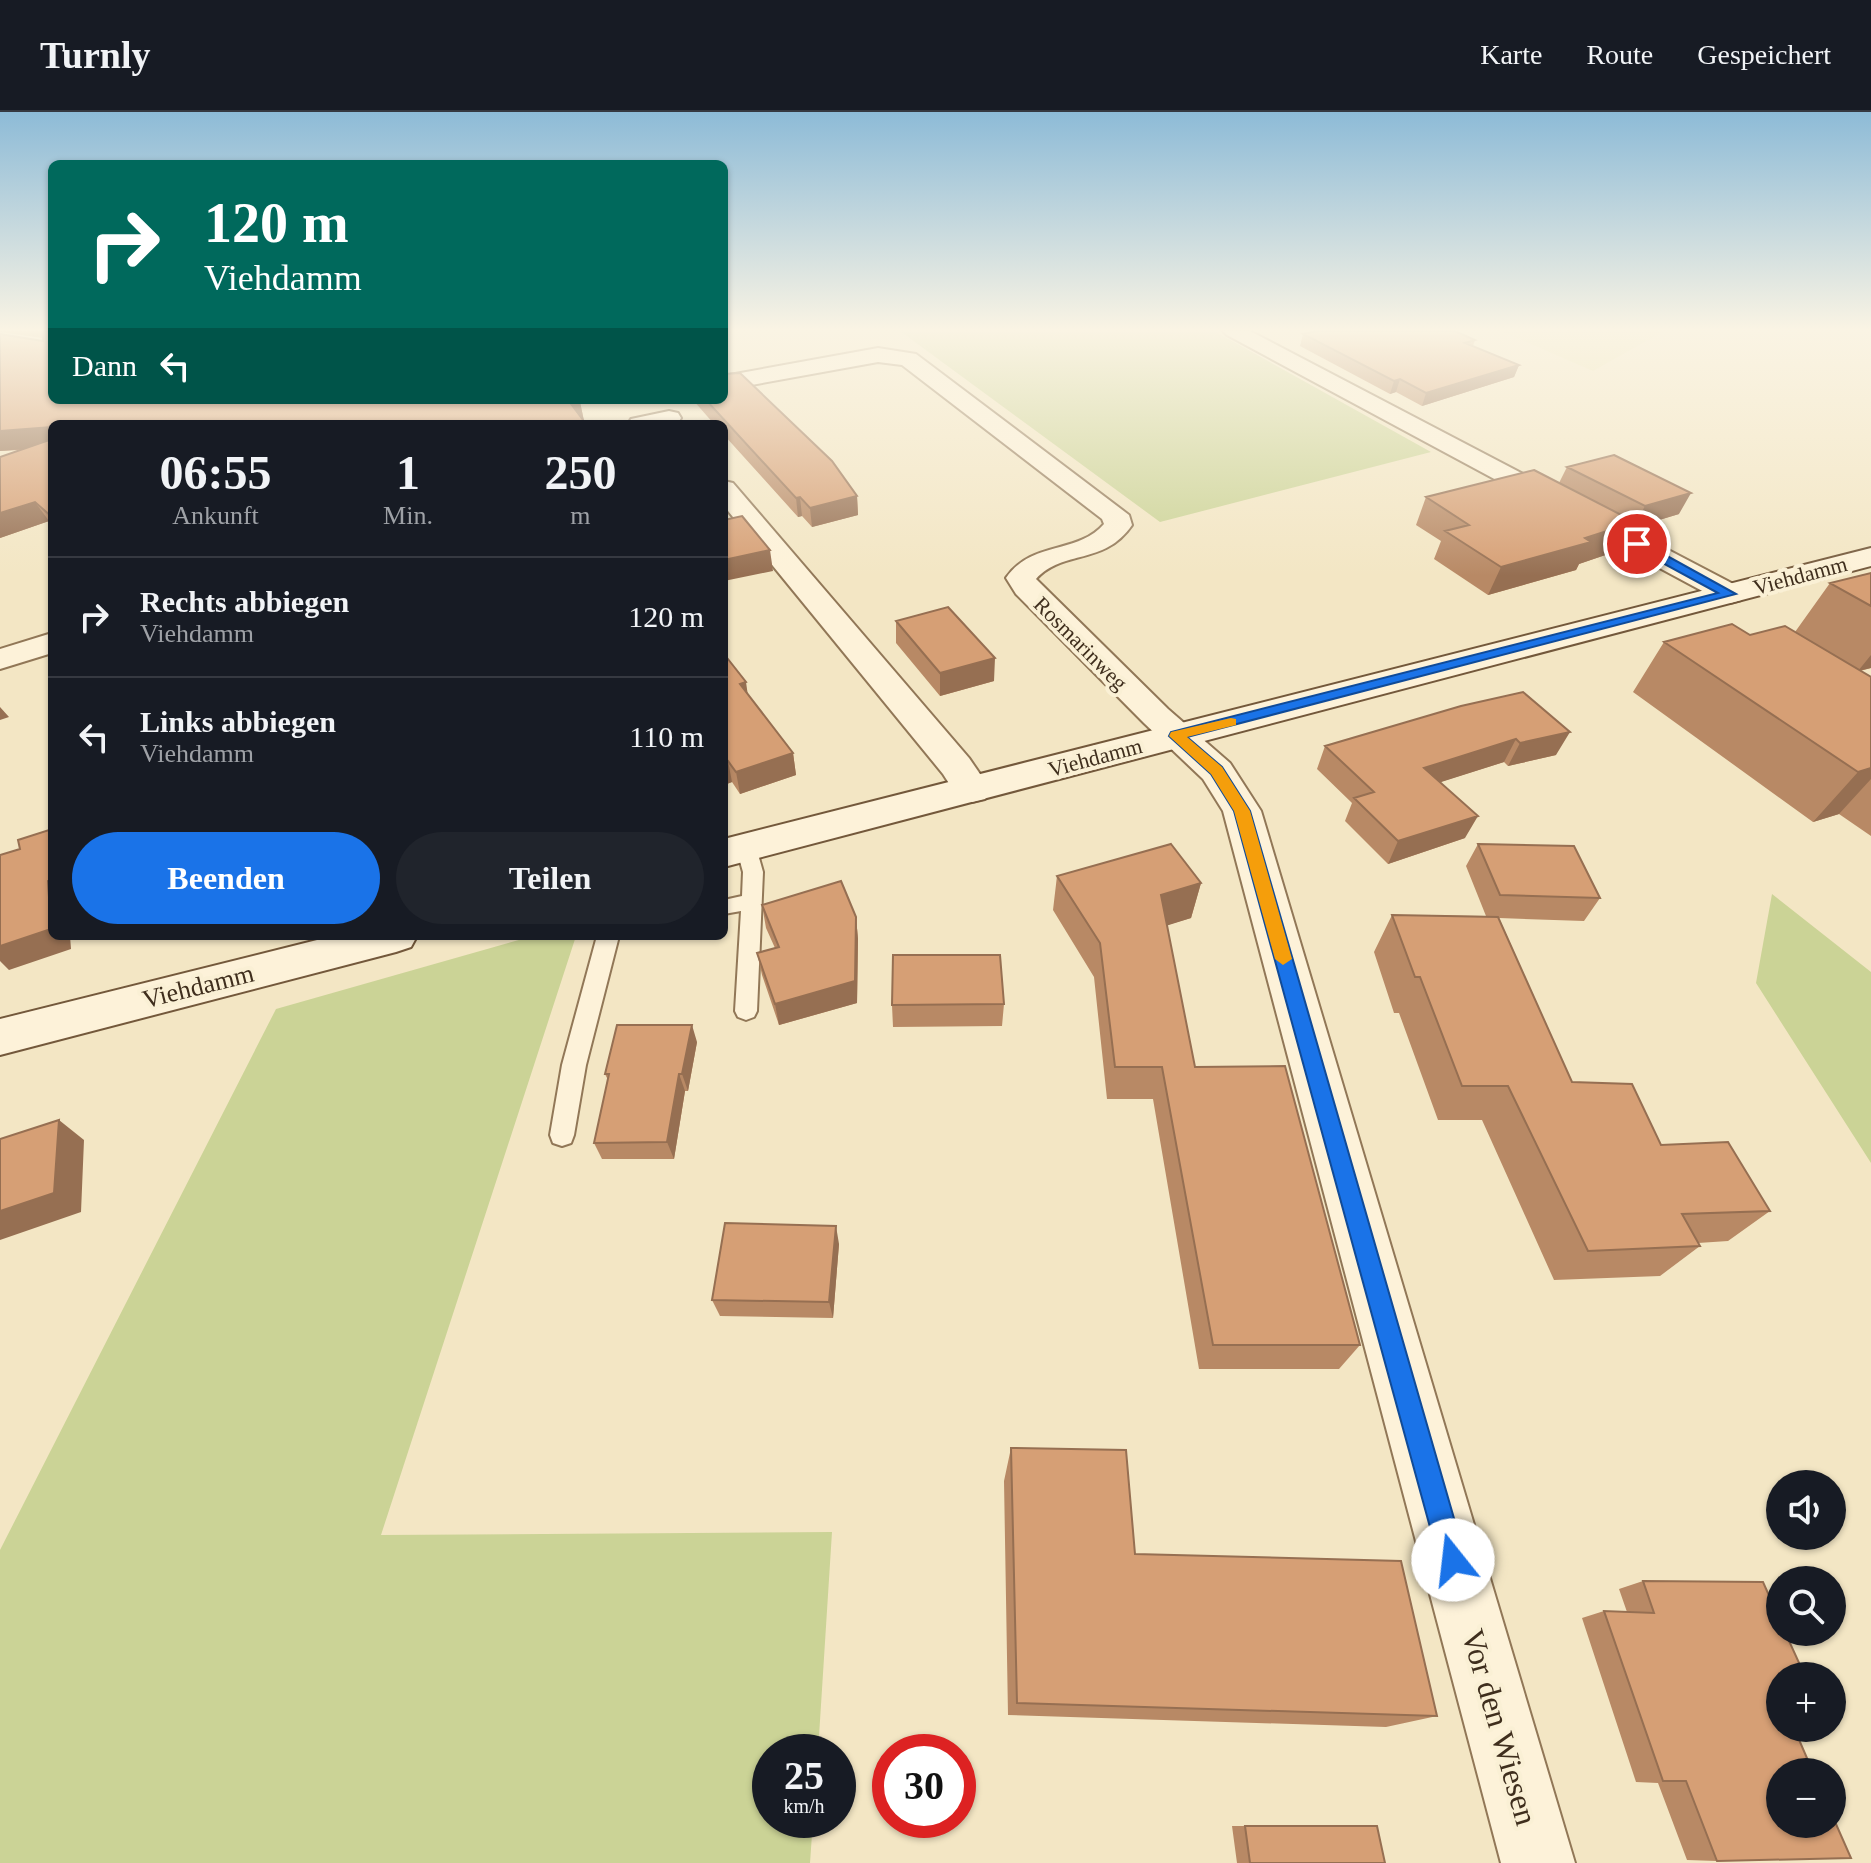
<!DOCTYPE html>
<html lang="de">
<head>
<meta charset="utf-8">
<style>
  :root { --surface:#171b24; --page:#20242c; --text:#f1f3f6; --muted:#9ea1a6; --line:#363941; --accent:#1a73e8 }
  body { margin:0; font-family:Georgia,serif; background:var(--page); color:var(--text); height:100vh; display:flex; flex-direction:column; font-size:30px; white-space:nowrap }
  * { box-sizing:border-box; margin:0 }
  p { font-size:26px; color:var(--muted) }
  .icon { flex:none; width:44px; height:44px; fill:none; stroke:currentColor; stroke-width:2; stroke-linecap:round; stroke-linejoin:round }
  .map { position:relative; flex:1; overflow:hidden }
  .sheet { position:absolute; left:48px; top:308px; width:680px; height:520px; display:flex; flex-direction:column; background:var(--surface); border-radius:12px; box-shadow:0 2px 6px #0004 }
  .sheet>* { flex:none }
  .guide { position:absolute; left:48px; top:48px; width:680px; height:244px; border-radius:12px; box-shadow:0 2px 6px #0004; background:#00695c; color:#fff; overflow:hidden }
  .controls { position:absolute; left:1766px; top:1358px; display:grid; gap:16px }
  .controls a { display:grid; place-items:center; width:80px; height:80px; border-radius:50%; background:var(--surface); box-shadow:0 2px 6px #0004; font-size:40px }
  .speed { position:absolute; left:752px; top:1622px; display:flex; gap:16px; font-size:40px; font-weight:700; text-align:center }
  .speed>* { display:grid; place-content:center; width:104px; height:104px; border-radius:50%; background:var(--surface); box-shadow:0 2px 6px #0004; line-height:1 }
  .speed small { font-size:20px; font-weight:400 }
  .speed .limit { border:12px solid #d22; background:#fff; color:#111 }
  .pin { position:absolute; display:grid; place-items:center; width:68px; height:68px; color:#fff; margin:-34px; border:4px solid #fff; border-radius:50%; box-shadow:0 2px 8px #0007 }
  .me { position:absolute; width:88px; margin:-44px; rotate:344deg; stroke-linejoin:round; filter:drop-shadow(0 0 6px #0008) }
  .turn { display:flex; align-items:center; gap:28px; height:168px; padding:0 24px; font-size:36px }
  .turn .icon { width:104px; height:104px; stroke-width:2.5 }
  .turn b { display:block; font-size:56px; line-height:68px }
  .then { display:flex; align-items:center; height:76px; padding:0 24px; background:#0003; gap:16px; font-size:30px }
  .eta { display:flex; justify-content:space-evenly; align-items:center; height:136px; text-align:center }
  .eta b { font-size:48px; font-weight:700; line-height:56px }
  .action { display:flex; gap:16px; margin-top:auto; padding:16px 24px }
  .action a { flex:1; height:92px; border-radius:48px; background:var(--accent); color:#fff; font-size:32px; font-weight:700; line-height:92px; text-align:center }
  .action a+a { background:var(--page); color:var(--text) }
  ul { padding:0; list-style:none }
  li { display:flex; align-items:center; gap:24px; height:120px; padding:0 24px; border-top:2px solid var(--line) }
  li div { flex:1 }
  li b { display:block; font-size:30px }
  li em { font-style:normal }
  header { display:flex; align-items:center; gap:48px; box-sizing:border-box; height:112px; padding:0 40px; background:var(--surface); border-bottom:2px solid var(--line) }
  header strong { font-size:38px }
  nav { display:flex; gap:44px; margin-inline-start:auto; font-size:28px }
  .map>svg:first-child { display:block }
  .farmland { fill:#eae2b0 }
  .green { fill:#cbd396 }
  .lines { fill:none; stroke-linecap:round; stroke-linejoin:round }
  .service-casing { stroke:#917757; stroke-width:4 }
  .minor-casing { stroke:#917757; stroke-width:4 }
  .secondary-casing { stroke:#73583b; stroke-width:4 }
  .service { fill:#fdf2d9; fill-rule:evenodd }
  .minor { fill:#fdf2d9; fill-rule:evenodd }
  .secondary { fill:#fdf2d9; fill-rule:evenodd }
  .wall { fill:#b88965 }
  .shaded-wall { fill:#966f52 }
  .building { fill:#d69f75; stroke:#966f52; stroke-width:2 }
  .route { fill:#1a73e8; stroke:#114b97; stroke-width:2 }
  .slow { fill:#f59e0b }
  .labels { text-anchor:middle; stroke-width:8; stroke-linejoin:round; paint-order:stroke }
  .far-street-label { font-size:22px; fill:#3f2e1d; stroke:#faf0d5 }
  .street-label { font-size:26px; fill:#3f2e1d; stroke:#faf0d5 }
  .near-street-label { font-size:32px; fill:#3f2e1d; stroke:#faf0d5 }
</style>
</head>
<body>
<header>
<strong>Turnly</strong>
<nav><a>Karte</a><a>Route</a><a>Gespeichert</a></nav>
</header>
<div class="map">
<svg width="1871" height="1751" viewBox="0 0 1871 1751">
  <rect width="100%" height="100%" fill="#f3e6c4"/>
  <path class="farmland" d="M1501,219h163l-71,40z"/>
  <path class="green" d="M900,219h314l217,121 -271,70z
    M1772,782l99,78v191l-115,-180z
    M533,824h43l-195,599 451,-3 -14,220h-48v68h43l-3,43h-810v-313l276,-541z"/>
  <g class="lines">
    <g class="service-casing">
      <path id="service" d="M746,728l10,7 7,25 -6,139 -3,6 -8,3 -8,-3 -3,-6 6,-100 -17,3v-14l18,-4 1,-24 -7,-25z
        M597,824h22l-33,129 -12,70 -3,8 -9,3 -9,-3 -3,-8 12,-70z"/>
    </g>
    <g class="minor-casing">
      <path id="minor" d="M1223,219h27l491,257 4,6 -4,6 -11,3 -11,-3 -492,-265z
        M878,236l38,6 213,161 3,10c-28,41 -69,24 -96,54l132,130 62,54 31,48 314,1052h-74l-278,-1052 -20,-32 -59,-56 -128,-129 -10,-16c26,-38 71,-23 98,-54l-2,-5 -200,-154 -24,-3 -154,28v-14z
        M669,299l9,2 3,5 -3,5 -50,1 3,-5z
        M724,369l9,2 236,275 22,32 -6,9 -13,3 -13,-3 -16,-25 -219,-268z
        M52,521v20l-52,16v-20z"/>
    </g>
    <g class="secondary-casing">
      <path id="secondary" d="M1871,436v18l-1147,301v-28z
        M333,824h84l-6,11 -15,5 -396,103v-36z"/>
    </g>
    <use href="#service" class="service"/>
    <use href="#minor" class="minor"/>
    <use href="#secondary" class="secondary"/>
  </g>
  <path class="wall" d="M0,219h52l528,71 4,19 -532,3v100l-3,-3 -49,17 20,-88 -20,1v-117l43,7v-3l-43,-6z
    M1303,222l172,6 -2,6 46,19 -5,12 -92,29 -26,-14 -6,2 -90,-48z
    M693,288h31l133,96 1,19 -46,12 -10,-11 -4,1 -74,-82v-11h-10z
    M1567,355l112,47 -47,14 -12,22 -41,14 -3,6 -88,25 -54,-36 7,-18 -25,-16 10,-28 133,-14z
    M1830,471l41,23v62l-11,3 11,6v159l-32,-22 -26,8 -180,-130 31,-50 131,-10z
    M896,509l98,60 -54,15 -44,-53z
    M724,542l24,40 45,59 3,22 -56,19 -8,-12 -8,3z
    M1461,594l95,49 -48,11 -4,-4 -64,20 25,56 -77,26 -43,-43 7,-18 -35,-34 8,-23z
    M1478,732l122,54 -16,23 -85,-3 73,164 89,63 109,66 -42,30 -30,2 2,3 -40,30 -106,4 -72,-160h-44l-39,-107h-5l-20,-61 18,-37 94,1 -20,-50z
    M1057,764l144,7 -10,35 -24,7 28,142 165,278 -21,24h-140l-46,-270h-46l-13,-122 -41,-67z
    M762,793l94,12 2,22 -1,64 -78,22 -17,-50 -5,-22 18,-5 -9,-20z
    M1004,892l-2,22 -109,1 -1,-22z
    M697,930l-9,49h-3l-11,68h-72l-8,-16 14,-63 -3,-6z
    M839,1132l-6,74 -113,-2 -8,-16z
    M1011,1336l124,106 302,162 -51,11 -378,-12 -4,-234z
    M1643,1469l137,95v13h-3l-60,172 -30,-1 -29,-77 -22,-1 -54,-164 22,-7 23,1 -8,-23z
    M1232,1714h145l8,37h-148z"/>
  <path class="shaded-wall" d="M1519,253l-5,12 -92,29 4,-13z
    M1400,267l-4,13 -6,2 4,-13z
    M580,290l4,19 -8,2 -5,-19z
    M52,315v20l-52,4v-20z
    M1691,381l-12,21 -46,14 12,-22z
    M857,384l1,19 -46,12 -2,-19z
    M800,385l2,19 -4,1 -2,-19z
    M35,390l14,19 -49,17v-25z
    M1635,410l-15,28 -41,14 -3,6 -88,25 13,-28z
    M770,438l3,21 -49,10v-21z
    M1871,543v13l-13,3z
    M995,546l-1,23 -54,15v-23z
    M746,570l3,21 -9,-19z
    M0,595l9,10 -9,3z
    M1570,620l-14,23 -48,11 12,-23z
    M1516,627l-12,23 -91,29 11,-23z
    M793,641l3,22 -56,19 -4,-22z
    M728,649l4,21 -8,3v-23z
    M1871,656v11l-32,35 -26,8 45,-50z
    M1478,704l-13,22 -77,26 10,-23z
    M52,768v56h18l1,13 -62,21 -9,-9v-15l48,-65z
    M1201,771l-10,35 -38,12 8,-35z
    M856,805l2,22 -1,64 -78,22 -4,-21z
    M692,913l5,17 -9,49 -6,-17z
    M679,962l6,17 -11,68 -7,-17z
    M59,1008l25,20 -3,72 -81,28v-29z
    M836,1114l3,18 -6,74 -4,-16z"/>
  <path class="building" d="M43,219h9v69h526l2,2 -9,2 15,20h-534v3l-52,4v-97l43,7z
    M1317,219h138l20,9 -10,3 54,22 -93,28 -26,-14 -6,2 -91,-47z
    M740,261l92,88 25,35 -47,12 -10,-11 -4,1 -90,-98h18v-26z
    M52,327v78l-17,-15 -35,11v-56z
    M1614,343l77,38 -46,13 -78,-39z
    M1534,358l101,52 -50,16 6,4 -90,25 -56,-36 24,-6 -43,-28z
    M742,404l28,34 -46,10v-40z
    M1871,461v33l-41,-23z
    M948,495l47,51 -55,15 -44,-52z
    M1732,512l18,11 35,-9 86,51v91l-13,4 -194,-130z
    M724,542l22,28 -6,2 53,69 -57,19 -8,-11 -4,1z
    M1523,580l47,40 -50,11 -4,-4 -92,29 54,48 -80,25 -44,-43 20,-6 -49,-46 136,-40z
    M52,717v51l-4,1 3,48 -51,17v-91l20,-6 -2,-9z
    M1171,732l30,39 -40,12 34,172 90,-1 75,279h-147l-51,-278h-47l-15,-124 -43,-67z
    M1478,732l96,2 26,52 -100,-3z
    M841,769l15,36 -1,64 -80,23 -18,-51 22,-6 -17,-42z
    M1392,803l106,2 74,165 60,2 29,61 67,-3 42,69 -88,3 18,32 -112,5 -80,-165h-46l-42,-109h-5z
    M893,843h107l4,49 -112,1z
    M617,913h75l-10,49h-3l-12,68 -73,1 15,-69h-4z
    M59,1008l-5,73 -54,18v-72z
    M725,1111l111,3 -7,76 -117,-2z
    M1011,1336l115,2 9,104 266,7 36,155 -420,-13z
    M1643,1469l120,1 17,38v12h5l20,44h-25v8h-5l5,11v33h14l19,44h-33v52h52v-9l19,43 -134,3 -31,-80h-23l-59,-170 50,2z
    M1245,1714h132l8,37h-135z"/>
  <linearGradient id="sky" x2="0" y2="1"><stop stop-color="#8dbbd7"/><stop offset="0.47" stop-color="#faf4e4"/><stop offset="1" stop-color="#faf4e4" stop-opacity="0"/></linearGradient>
  <rect width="1871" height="464" fill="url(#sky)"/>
  <path class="route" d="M1633,430h9l94,52 -549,143 35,30 28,44 216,749 -4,9 -9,4 -10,-4 -4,-9 -205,-749 -23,-37 -42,-38 2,-4 547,-139 -85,-46z"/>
  <path class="slow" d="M1231,606l5,1v6l-49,12 35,30 28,44 42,148 -9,6 -8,-6 -41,-148 -23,-37 -42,-38 2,-4z"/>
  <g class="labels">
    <g class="far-street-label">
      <text transform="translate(1800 463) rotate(-15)" y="8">Viehdamm</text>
      <text transform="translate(1081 531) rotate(45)" y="8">Rosmarinweg</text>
      <text transform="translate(1095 645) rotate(-15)" y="8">Viehdamm</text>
    </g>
    <g class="street-label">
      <text transform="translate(198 874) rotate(-14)" y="9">Viehdamm</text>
    </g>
    <g class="near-street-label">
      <text transform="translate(1500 1615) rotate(74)" y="11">Vor den Wiesen</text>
    </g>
  </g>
</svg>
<div class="controls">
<a><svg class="icon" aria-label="sound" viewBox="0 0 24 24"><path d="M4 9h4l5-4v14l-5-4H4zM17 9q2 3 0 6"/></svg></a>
<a><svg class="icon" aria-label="search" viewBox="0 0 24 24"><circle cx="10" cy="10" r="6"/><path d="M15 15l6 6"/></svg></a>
<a>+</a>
<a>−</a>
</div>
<div class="speed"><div>25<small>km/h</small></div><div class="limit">30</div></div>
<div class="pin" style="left:1637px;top:432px;background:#d93025"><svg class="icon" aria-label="arrive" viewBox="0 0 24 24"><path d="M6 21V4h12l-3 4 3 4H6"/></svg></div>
<svg class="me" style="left:1453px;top:1448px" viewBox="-20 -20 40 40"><circle r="19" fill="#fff"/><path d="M0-13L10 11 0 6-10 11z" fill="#1a73e8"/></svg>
<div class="guide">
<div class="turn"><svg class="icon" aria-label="right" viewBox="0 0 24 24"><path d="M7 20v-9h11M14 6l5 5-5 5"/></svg><div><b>120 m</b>Viehdamm</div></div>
<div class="then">Dann<svg class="icon" aria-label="left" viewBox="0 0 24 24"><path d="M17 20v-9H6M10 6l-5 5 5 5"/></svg></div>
</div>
<section class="sheet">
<div class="eta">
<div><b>06:55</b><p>Ankunft</p></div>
<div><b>1</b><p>Min.</p></div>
<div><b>250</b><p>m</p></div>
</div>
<ul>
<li><svg class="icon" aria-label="right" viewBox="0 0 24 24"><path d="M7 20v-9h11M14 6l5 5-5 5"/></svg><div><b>Rechts abbiegen</b><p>Viehdamm</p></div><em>120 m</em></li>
<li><svg class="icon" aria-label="left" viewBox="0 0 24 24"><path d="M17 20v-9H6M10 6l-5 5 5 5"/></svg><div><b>Links abbiegen</b><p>Viehdamm</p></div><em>110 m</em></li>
</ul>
<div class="action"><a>Beenden</a><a>Teilen</a></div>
</section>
</div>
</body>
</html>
